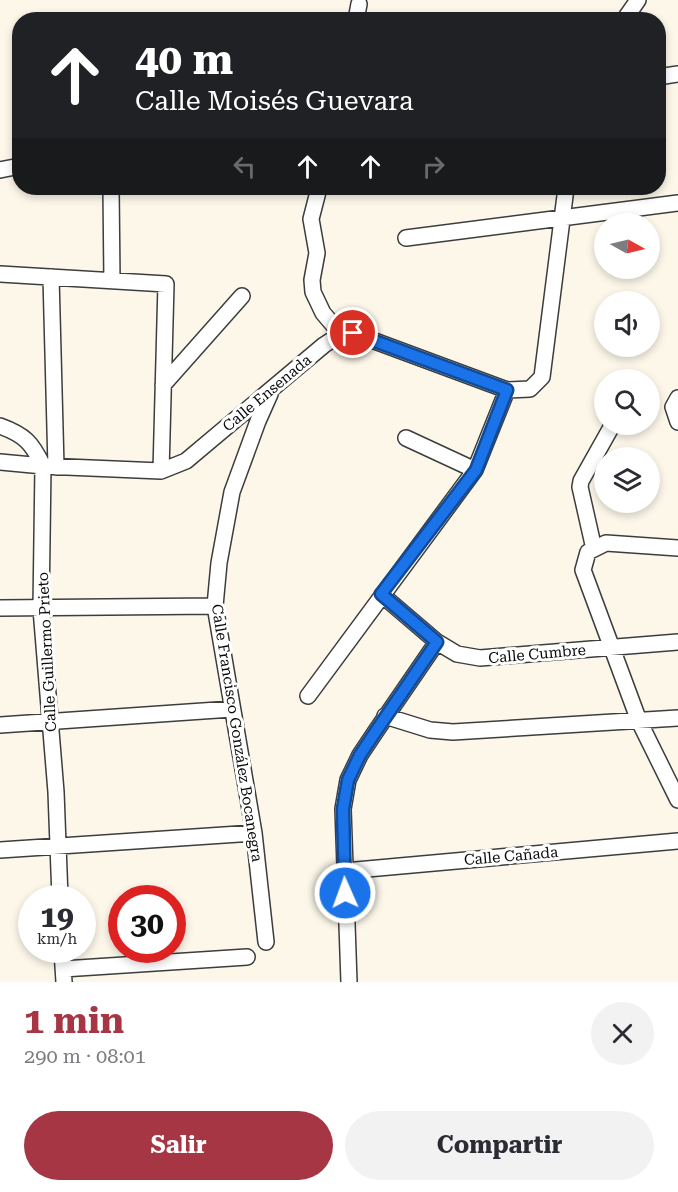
<!DOCTYPE html>
<html lang="es">
<head>
<meta charset="utf-8">
<style>
  :root { --surface:#fff; --page:#f2f2f3; --text:#2b2b33; --muted:#7c7c81; --accent:#a63644 }
  body { margin:0; font-family:"Roboto Serif",serif; background:var(--page); color:var(--text); height:100vh; display:flex; flex-direction:column; font-size:22px; white-space:nowrap }
  * { box-sizing:border-box; margin:0 }
  p { font-size:20px; color:var(--muted) }
  .icon { flex:none; width:33px; height:33px; fill:none; stroke:currentColor; stroke-width:2; stroke-linecap:round; stroke-linejoin:round }
  .map { position:relative; height:982px; overflow:hidden }
  .side { display:flex; flex-direction:column; background:var(--surface); flex:1 }
  .side>* { flex:none }
  .banner { position:absolute; left:12px; top:12px; width:654px; height:183px; border-radius:24px; box-shadow:0 3px 9px #0003; background:#202124; color:#fff; overflow:hidden }
  .needle { width:39px; rotate:98deg }
  .buttons { position:absolute; left:594px; top:213px; display:grid; gap:12px }
  .buttons a { display:grid; place-items:center; width:66px; height:66px; border-radius:50%; background:var(--surface); box-shadow:0 3px 9px #0003; font-size:30px }
  .speed { position:absolute; left:18px; top:885px; display:flex; gap:12px; font-size:30px; font-weight:700; text-align:center }
  .speed>* { display:grid; place-content:center; width:78px; height:78px; border-radius:50%; background:var(--surface); box-shadow:0 3px 9px #0003; line-height:1 }
  .speed small { font-size:15px; font-weight:400 }
  .speed .limit { border:9px solid #d22; background:#fff; color:#111 }
  .pin { position:absolute; display:grid; place-items:center; width:51px; height:51px; color:#fff; margin:-26px; border:3px solid #fff; border-radius:50%; box-shadow:0 2px 6px #0007 }
  .me { position:absolute; width:66px; margin:-33px; rotate:358deg; stroke-linejoin:round; filter:drop-shadow(0 0 4px #0008) }
  .turn { display:flex; align-items:center; gap:21px; height:126px; padding:0 24px; font-size:27px }
  .turn .icon { width:78px; height:78px; stroke-width:2.5 }
  .turn b { display:block; font-size:42px; line-height:51px }
  .lanes { display:flex; align-items:center; height:57px; padding:0 24px; background:#0003; justify-content:center; gap:30px; direction:ltr }
  .lanes .off { opacity:.35 }
  .round { display:grid; place-items:center; flex:none; width:63px; height:63px; border-radius:32px; background:var(--page) }
  .summary { display:flex; align-items:center; justify-content:space-between; height:102px; padding:0 24px }
  h1 { font-size:36px; font-weight:700; line-height:45px; color:var(--accent) }
  .cta { display:flex; gap:12px; margin-top:auto; padding:12px 24px }
  .cta a { flex:1; height:69px; border-radius:36px; background:var(--accent); color:#fff; font-size:24px; font-weight:700; line-height:69px; text-align:center }
  .cta a+a { background:var(--page); color:var(--text) }
  .map>svg:first-child { display:block }
  .lines { fill:none; stroke-linecap:round; stroke-linejoin:round }
  .minor-casing { stroke:#3d3d3d; stroke-width:18 }
  .minor { stroke:#fff; stroke-width:15 }
  .route-casing { stroke:#114b97; stroke-width:15 }
  .route { stroke:#1a73e8; stroke-width:10 }
  .labels { text-anchor:middle; stroke-width:6; stroke-linejoin:round; paint-order:stroke }
  .street-label { font-size:15px; fill:#0a0a0a; stroke:#fff }
</style>
</head>
<body>
<div class="map">
<svg width="678" height="982" viewBox="0 0 678 982">
  <rect width="100%" height="100%" fill="#fcf7e9"/>
  <g class="lines">
    <g class="minor-casing">
      <path id="minor" d="M356,20l3,-16
        M624,20l14,-20
        M658,77l20,-3
        M0,170l20,-4
        M111,188l1,93
        M319,188l-8,31 6,34 -5,27 1,12 10,21 18,21
        M406,238l272,-35
        M0,274l166,10 -5,187
        M51,277l5,190
        M163,385l79,-89
        M678,398l-5,9 5,15
        M0,426c25,9 32,17 43,40l-2,143 15,183 4,106
        M406,438l69,32
        M0,462l43,4 118,5 25,-10 138,-116 17,-11 12,-1 154,57 23,-1 12,-12 24,-189
        M678,548l-72,-5 -18,9 -5,18 56,151 39,79
        M594,549l-14,-62 1,-6 32,-57
        M382,595l55,47 20,12 23,4 198,-16
        M0,608l215,-2
        M308,696l167,-226 32,-80
        M385,716l45,14 23,2 225,-14
        M0,725l232,-16
        M0,850l254,-17
        M345,871l333,-30
        M266,942l-12,-109 -39,-227 4,-43 13,-71 26,-71 12,-27
        M62,950l2,32
        M63,969l184,-12
        M349,982l-6,-173 5,-29 12,-25 16,-24 61,-89"/>
    </g>
    <use href="#minor" class="minor"/>
  </g>
  <g class="lines">
    <g class="route-casing">
      <path id="route" d="M345,893l-2,-84 5,-29 12,-25 16,-24 61,-89 -56,-48 95,-124 31,-80 -154,-57"/>
    </g>
    <use href="#route" class="route"/>
  </g>
  <g class="labels">
    <g class="street-label">
      <text transform="translate(267 393) rotate(-40)" y="5">Calle Ensenada</text>
      <text transform="translate(47 652) rotate(-93)" y="5">Calle Guillermo Prieto</text>
      <text transform="translate(537 654) rotate(-5)" y="5">Calle Cumbre</text>
      <text transform="translate(237 733) rotate(81)" y="5">Calle Francisco González Bocanegra</text>
      <text transform="translate(511 856) rotate(-5)" y="5">Calle Cañada</text>
    </g>
  </g>
</svg>
<div class="buttons">
<a><svg class="needle" viewBox="-14 -14 28 28"><path d="M0-13l5 13h-10z" fill="#e53935"/><path d="M0 13l5-13h-10z" fill="#7c7c81"/></svg></a>
<a><svg class="icon" aria-label="sound" viewBox="0 0 24 24"><path d="M4 9h4l5-4v14l-5-4H4zM17 9q2 3 0 6"/></svg></a>
<a><svg class="icon" aria-label="search" viewBox="0 0 24 24"><circle cx="10" cy="10" r="6"/><path d="M15 15l6 6"/></svg></a>
<a><svg class="icon" aria-label="layers" viewBox="0 0 24 24"><path d="M12 4l9 5-9 5-9-5zM3 14l9 5 9-5"/></svg></a>
</div>
<div class="speed"><div>19<small>km/h</small></div><div class="limit">30</div></div>
<div class="pin" style="left:353px;top:333px;background:#d93025"><svg class="icon" aria-label="arrive" viewBox="0 0 24 24"><path d="M6 21V4h12l-3 4 3 4H6"/></svg></div>
<svg class="me" style="left:345px;top:893px" viewBox="-20 -20 40 40"><circle r="17" fill="#1a73e8" stroke="#fff" stroke-width="3"/><path d="M0-11L8 9 0 5-8 9z" fill="#fff"/></svg>
<div class="banner">
<div class="turn"><svg class="icon" aria-label="ahead" viewBox="0 0 24 24"><path d="M12 20V5M6 11l6-6 6 6"/></svg><div><b>40 m</b>Calle Moisés Guevara</div></div>
<div class="lanes"><svg class="icon off" aria-label="left" viewBox="0 0 24 24"><path d="M17 20v-9H6M10 6l-5 5 5 5"/></svg><svg class="icon" aria-label="ahead" viewBox="0 0 24 24"><path d="M12 20V5M6 11l6-6 6 6"/></svg><svg class="icon" aria-label="ahead" viewBox="0 0 24 24"><path d="M12 20V5M6 11l6-6 6 6"/></svg><svg class="icon off" aria-label="right" viewBox="0 0 24 24"><path d="M7 20v-9h11M14 6l5 5-5 5"/></svg></div>
</div>
</div>
<section class="side">
<div class="summary"><div><h1>1 min</h1><p>290 m · 08:01</p></div><a class="round"><svg class="icon" aria-label="close" viewBox="0 0 24 24"><path d="M6 6l12 12M18 6L6 18"/></svg></a></div>
<div class="cta"><a>Salir</a><a>Compartir</a></div>
</section>
</body>
</html>
